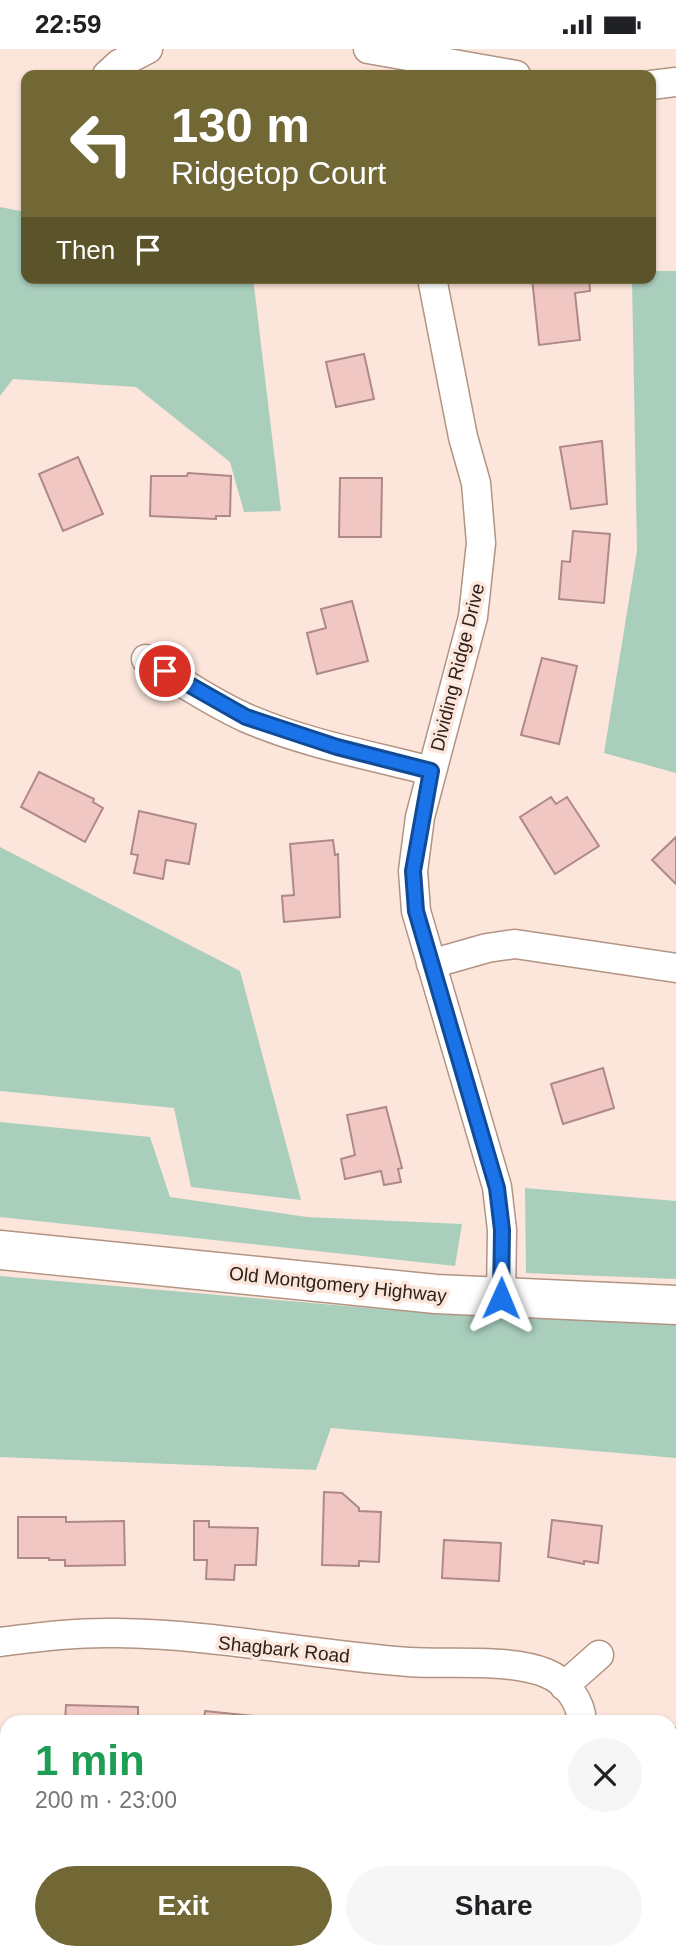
<!DOCTYPE html>
<html lang="en">
<head>
<meta charset="utf-8">
<style>
  :root { --surface:#fff; --page:#f6f6f6; --text:#202124; --muted:#757577; --accent:#726835 }
  body { margin:0; font-family:Helvetica,sans-serif; background:var(--page); color:var(--text); height:100vh; display:flex; flex-direction:column; font-size:26px; white-space:nowrap }
  * { box-sizing:border-box; margin:0 }
  p { font-size:23px; color:var(--muted) }
  .icon { flex:none; width:38px; height:38px; fill:none; stroke:currentColor; stroke-width:2; stroke-linecap:round; stroke-linejoin:round }
  .map { position:relative; flex:1; overflow:hidden }
  .drawer { position:absolute; left:0px; top:1666px; width:677px; height:245px; display:flex; flex-direction:column; background:var(--surface); border-radius:21px 21px 0 0; box-shadow:0 2px 5px #0004 }
  .drawer>* { flex:none }
  .banner { position:absolute; left:21px; top:21px; width:635px; height:214px; border-radius:14px; box-shadow:0 2px 5px #0004; background:#726835; color:#fff; overflow:hidden }
  .pin { position:absolute; display:grid; place-items:center; width:60px; height:60px; color:#fff; margin:-30px; border:4px solid #fff; border-radius:50%; box-shadow:0 2px 7px #0007 }
  .me { position:absolute; width:77px; margin:-38px; rotate:1deg; stroke-linejoin:round; filter:drop-shadow(0 0 5px #0008) }
  .turn { display:flex; align-items:center; gap:24px; height:147px; padding:0 35px; font-size:32px }
  .turn .icon { width:91px; height:91px; stroke-width:2.5 }
  .turn b { display:block; font-size:49px; line-height:60px }
  .then { display:flex; align-items:center; height:66px; padding:0 35px; background:#0003; gap:14px; font-size:26px }
  .round { display:grid; place-items:center; flex:none; width:74px; height:74px; border-radius:37px; background:var(--page) }
  .summary { display:flex; align-items:center; justify-content:space-between; height:119px; padding:0 35px }
  h1 { font-size:42px; font-weight:700; line-height:52px; color:#1e9e55 }
  .cta { display:flex; gap:14px; margin-top:auto; padding:14px 35px }
  .cta a { flex:1; height:80px; border-radius:42px; background:var(--accent); color:#fff; font-size:28px; font-weight:700; line-height:80px; text-align:center }
  .cta a+a { background:var(--page); color:var(--text) }
  .status { display:flex; justify-content:space-between; align-items:center; height:49px; padding:0 35px; background:var(--surface); direction:ltr }
  .status svg { height:19px; fill:currentColor }
  .map>svg:first-child { display:block }
  .green { fill:#a9cebc }
  .building { fill:#f0c7c3; stroke:#af8985; stroke-width:2 }
  .lines { fill:none; stroke-linecap:round; stroke-linejoin:round }
  .street-casing { stroke:#b39381; stroke-width:31 }
  .secondary-casing { stroke:#b39381; stroke-width:41 }
  .street { stroke:#fff; stroke-width:28 }
  .secondary { stroke:#fff; stroke-width:38 }
  .route-casing { stroke:#114b97; stroke-width:18 }
  .route { stroke:#1a73e8; stroke-width:12 }
  .labels { text-anchor:middle; stroke-width:7; stroke-linejoin:round; paint-order:stroke }
  .street-label { font-size:19px; fill:#2f221b; stroke:#fce6db }
</style>
</head>
<body>
<div class="status"><b>22:59</b><svg viewBox="0 0 49 12"><path d="M0 12V9h3v3zM5 12V6h3v6zM10 12V3h3v9zM15 12V0h3v12zM26 1h20v11H26zM47 4h2v5h-2z"/></svg></div>
<div class="map">
<svg width="676" height="1911" viewBox="0 0 676 1911">
  <rect width="100%" height="100%" fill="#fce6db"/>
  <path class="green" d="M0,158l26,5v66h227l28,233 -37,1 -14,-50 -94,-75 -123,-8 -13,17z
    M651,222h25v502l-72,-20 33,-202 -5,-273h19z
    M0,798l240,124 61,229 -110,-13 -17,-79 -174,-17z
    M0,1073l150,15 20,60 137,20 155,7 -7,42 -455,-49z
    M525,1139l151,13v78l-150,-6z
    M0,1227l439,38 237,8v136l-345,-30 -15,42 -316,-13z
    M157,1904h230l-2,7h-227z"/>
  <path class="building" d="M532,229h57l1,13 -15,2 5,47 -41,5z
    M364,305l10,45 -38,8 -10,-45z
    M602,392l5,63 -36,5 -11,-62z
    M78,408l25,57 -40,17 -24,-57z
    M188,424l43,3 -1,40h-14v3l-66,-3 1,-40h36z
    M340,429h42l-1,59h-42z
    M573,482l37,3 -6,69 -45,-4 3,-38 8,1z
    M352,552l16,60 -51,13 -10,-41 19,-5 -5,-19z
    M542,609l35,8 -18,78 -38,-9z
    M39,723l55,27 -1,3 10,6 -18,34 -64,-35z
    M551,748l5,7 11,-7 32,49 -44,28 -35,-57z
    M139,762l57,13 -7,40 -23,-4 -3,19 -29,-6 4,-18 -7,-1z
    M676,788v47l-24,-24z
    M333,791l2,15 3,-1 2,63 -56,5 -2,-26 12,-1 -4,-51z
    M603,1019l11,40 -51,16 -12,-40z
    M386,1058l16,61 -4,1 3,13 -17,3 -3,-14 -36,8 -4,-20 14,-4 -8,-40z
    M324,1443l18,1 17,15v3l22,1 -2,50 -20,-1v5l-37,-1z
    M18,1468h48v5l58,-1 1,44 -60,1v-6h-16v-2h-31z
    M552,1471l50,6 -4,37 -14,-2v3l-36,-7z
    M194,1472h15v6l49,1 -2,37h-21l-1,15 -28,-1 1,-19h-13z
    M444,1491l57,3 -2,38 -57,-3z
    M66,1656l72,2v15h-73z
    M205,1662l58,6v5h-59z
    M670,1679h6v49h-6z
    M0,1687l7,5v63l-7,-5z
    M670,1804l6,2v57l-6,-2z
    M72,1904h26v7h-26z
    M430,1904h45l-3,7h-38l-6,-3z"/>
  <g class="lines">
    <g class="street-casing">
      <path id="street" d="M368,0l148,26
        M107,26l12,-11 29,-15
        M651,36l25,-3
        M432,229l31,159 13,46 5,60 -8,74 -53,200 -7,54 3,40 81,276 5,43 -1,68
        M146,610c32,21 64,42 98,58 59,26 125,38 187,54
        M431,915l56,-16 28,-4 161,24
        M0,1593c39,-5 77,-10 117,-9 97,1 195,22 292,29 41,3 99,-4 137,11 20,8 35,28 36,49
        M564,1637l35,-31
        M551,1911l3,-7"/>
    </g>
    <g class="secondary-casing">
      <path id="secondary" d="M0,1201l436,44 240,11"/>
    </g>
    <use href="#street" class="street"/>
    <use href="#secondary" class="secondary"/>
  </g>
  <g class="lines">
    <g class="route-casing">
      <path id="route" d="M165,622l81,46 91,30 94,24 -18,100 3,40 81,277 5,42 -1,68"/>
    </g>
    <use href="#route" class="route"/>
  </g>
  <g class="labels">
    <g class="street-label">
      <text transform="translate(457 618) rotate(-76)" y="7">Dividing Ridge Drive</text>
      <text transform="translate(338 1235) rotate(6)" y="7">Old Montgomery Highway</text>
      <text transform="translate(284 1600) rotate(6)" y="7">Shagbark Road</text>
    </g>
  </g>
</svg>
<div class="pin" style="left:165px;top:622px;background:#d93025"><svg class="icon" aria-label="arrive" viewBox="0 0 24 24"><path d="M6 21V4h12l-3 4 3 4H6"/></svg></div>
<svg class="me" style="left:501px;top:1249px" viewBox="-20 -20 40 40"><path d="M0-17L14 15 0 8-14 15z" fill="#1a73e8" stroke="#fff" stroke-width="4"/></svg>
<div class="banner">
<div class="turn"><svg class="icon" aria-label="left" viewBox="0 0 24 24"><path d="M17 20v-9H6M10 6l-5 5 5 5"/></svg><div><b>130 m</b>Ridgetop Court</div></div>
<div class="then">Then<svg class="icon" aria-label="arrive" viewBox="0 0 24 24"><path d="M6 21V4h12l-3 4 3 4H6"/></svg></div>
</div>
<section class="drawer">
<div class="summary"><div><h1>1 min</h1><p>200 m · 23:00</p></div><a class="round"><svg class="icon" aria-label="close" viewBox="0 0 24 24"><path d="M6 6l12 12M18 6L6 18"/></svg></a></div>
<div class="cta"><a>Exit</a><a>Share</a></div>
</section>
</div>
</body>
</html>
